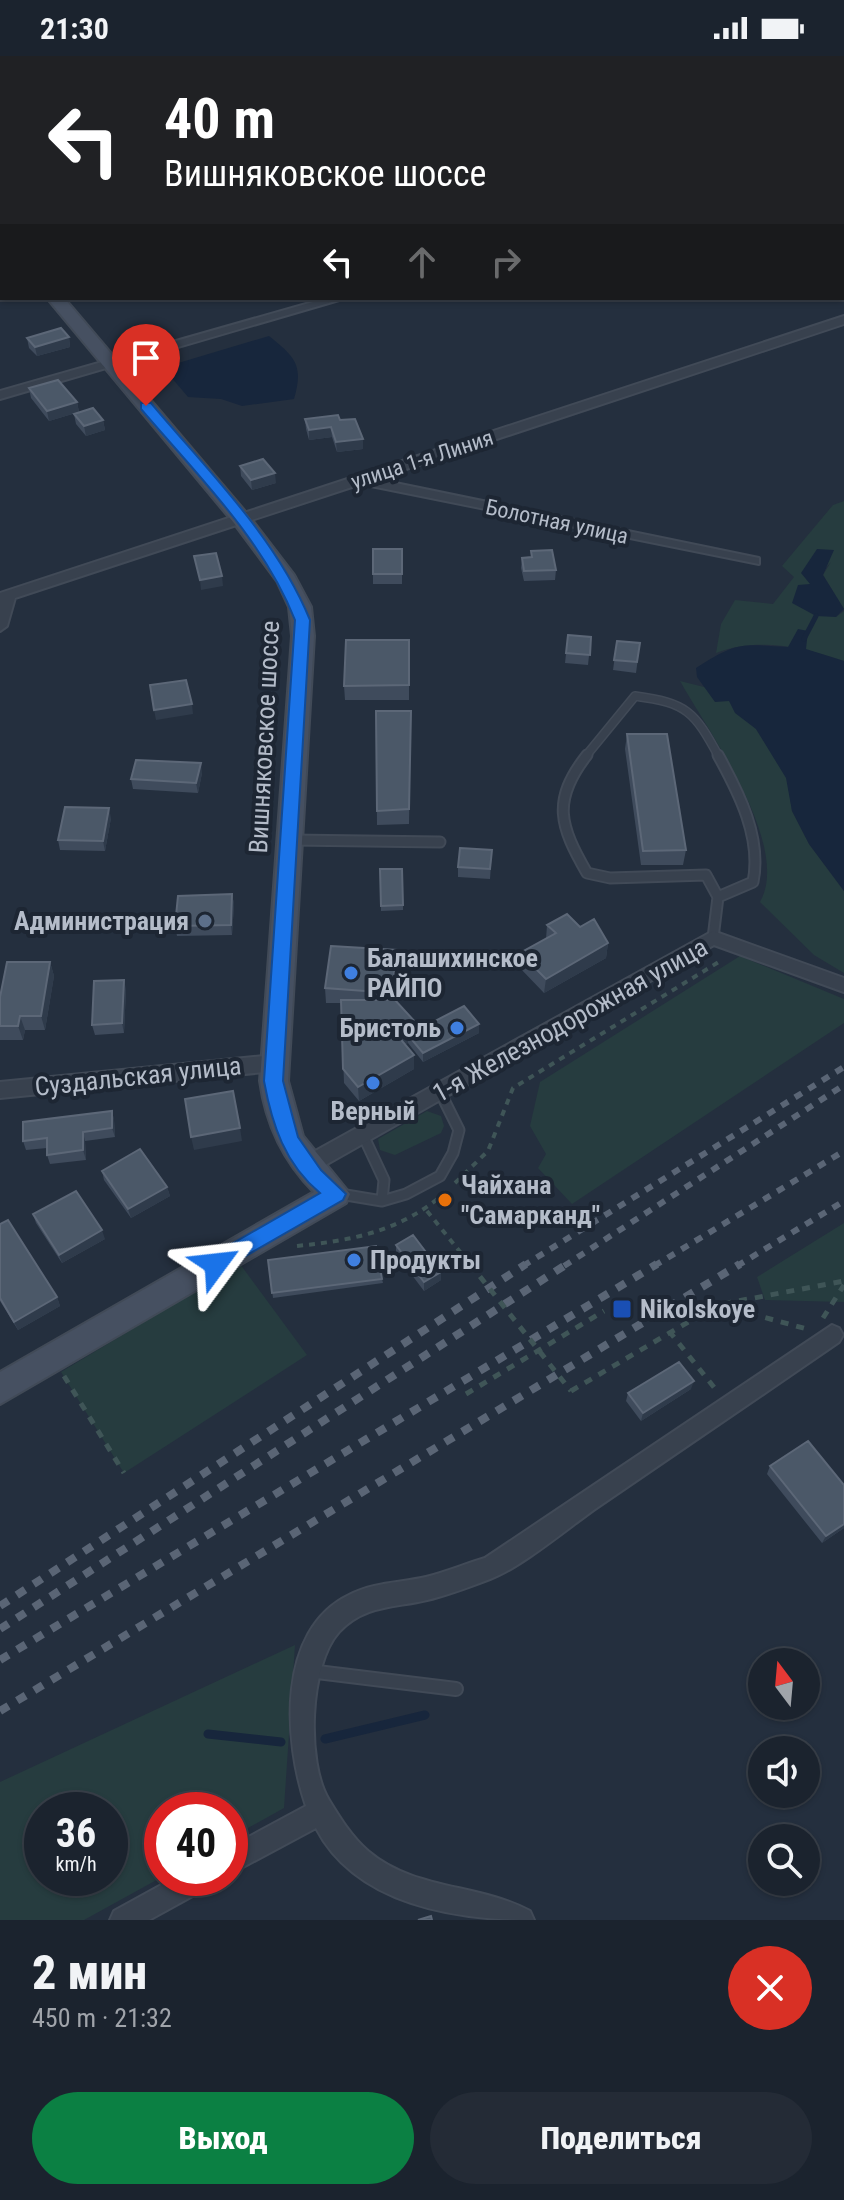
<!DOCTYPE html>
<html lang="ru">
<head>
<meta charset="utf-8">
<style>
  :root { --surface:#1b232e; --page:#242b36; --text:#f1f3f6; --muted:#a0a4aa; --line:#39404a; --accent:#0b8043 }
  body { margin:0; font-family:"Roboto Condensed",sans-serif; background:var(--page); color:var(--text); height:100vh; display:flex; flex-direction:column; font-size:30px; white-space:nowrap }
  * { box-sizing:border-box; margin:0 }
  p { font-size:26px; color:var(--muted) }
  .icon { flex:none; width:44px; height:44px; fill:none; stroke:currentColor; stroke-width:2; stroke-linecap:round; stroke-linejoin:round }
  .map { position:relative; height:1864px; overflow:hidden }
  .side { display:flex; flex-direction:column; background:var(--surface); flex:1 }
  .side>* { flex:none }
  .banner { position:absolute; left:0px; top:0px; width:844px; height:244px; box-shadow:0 2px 6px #0004,0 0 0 2px var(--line); background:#202124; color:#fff; overflow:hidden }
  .needle { width:52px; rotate:344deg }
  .buttons { position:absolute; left:748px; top:1592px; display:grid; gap:16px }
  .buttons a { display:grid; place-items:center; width:72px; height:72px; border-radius:50%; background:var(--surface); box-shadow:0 2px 6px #0004,0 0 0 2px var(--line); font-size:40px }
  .speed { position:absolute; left:24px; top:1736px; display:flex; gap:16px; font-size:40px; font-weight:700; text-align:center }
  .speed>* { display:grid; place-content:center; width:104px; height:104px; border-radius:50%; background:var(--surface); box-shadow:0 2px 6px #0004,0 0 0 2px var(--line); line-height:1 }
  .speed small { font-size:20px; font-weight:400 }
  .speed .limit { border:12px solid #d22; background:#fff; color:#111 }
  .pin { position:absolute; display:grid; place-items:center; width:68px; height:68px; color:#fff; margin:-82px -34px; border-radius:50% 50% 50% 0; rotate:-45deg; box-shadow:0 0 8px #0007 }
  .pin .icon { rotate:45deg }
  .me { position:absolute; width:88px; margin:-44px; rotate:60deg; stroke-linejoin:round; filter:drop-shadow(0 0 6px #0008) }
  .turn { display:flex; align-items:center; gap:28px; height:168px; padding:0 32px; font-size:36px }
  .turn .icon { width:104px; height:104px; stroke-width:2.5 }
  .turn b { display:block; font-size:56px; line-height:68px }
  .lanes { display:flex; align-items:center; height:76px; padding:0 32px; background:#0003; justify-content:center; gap:40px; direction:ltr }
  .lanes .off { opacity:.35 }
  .round { display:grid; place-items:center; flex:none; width:84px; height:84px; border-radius:42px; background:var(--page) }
  .summary { display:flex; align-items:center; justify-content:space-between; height:136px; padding:0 32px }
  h1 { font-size:48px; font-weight:800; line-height:60px }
  .cta { display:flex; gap:16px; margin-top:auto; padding:16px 32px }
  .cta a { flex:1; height:92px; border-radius:48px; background:var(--accent); color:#fff; font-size:32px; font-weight:800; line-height:92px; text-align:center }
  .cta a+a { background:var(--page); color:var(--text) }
  .status { display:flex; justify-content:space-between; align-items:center; height:56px; padding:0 40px; background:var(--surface); direction:ltr }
  .status svg { height:22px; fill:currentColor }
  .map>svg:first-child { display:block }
  .green { fill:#263c3f; fill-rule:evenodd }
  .water { fill:#17263c }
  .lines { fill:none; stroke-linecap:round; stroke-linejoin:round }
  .stream-far1 { stroke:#17263c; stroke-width:5 }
  .stream { stroke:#17263c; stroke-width:9 }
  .lane-far2-casing { stroke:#414a57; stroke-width:10 }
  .lane-far1-casing { stroke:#414a57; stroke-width:13 }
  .lane-casing { stroke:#414a57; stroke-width:16 }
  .street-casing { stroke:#414a57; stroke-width:4 }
  .secondary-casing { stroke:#414a57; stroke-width:4 }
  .path-far1 { stroke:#3f5557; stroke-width:4; stroke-dasharray:6 6; stroke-linecap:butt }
  .path { stroke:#3f5557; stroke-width:5; stroke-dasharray:8 8; stroke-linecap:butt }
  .lane-far2 { stroke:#38414e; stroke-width:7 }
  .lane-far1 { stroke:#38414e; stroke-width:9 }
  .lane { stroke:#38414e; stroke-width:12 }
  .street { fill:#38414e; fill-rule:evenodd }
  .secondary { fill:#465061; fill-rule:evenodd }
  .rail-far1 { stroke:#5a6575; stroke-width:6; stroke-dasharray:8 8; stroke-linecap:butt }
  .rail { stroke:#5a6575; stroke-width:8; stroke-dasharray:10 10; stroke-linecap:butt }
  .path-bridge-far1 { stroke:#3f5557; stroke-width:4; stroke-dasharray:6 6; stroke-linecap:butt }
  .path-bridge { stroke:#3f5557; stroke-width:5; stroke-dasharray:8 8; stroke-linecap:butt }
  .wall { fill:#3f4b5c }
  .shaded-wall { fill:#2f3b4b }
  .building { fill:#4b5868; stroke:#5c6777; stroke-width:2 }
  .route { fill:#1a73e8; stroke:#114b97; stroke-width:2 }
  .service-dot { fill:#5c6f8a; stroke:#1d2633; stroke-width:3 }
  .shop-dot { fill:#3f7fe0; stroke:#1d2633; stroke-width:3 }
  .food-dot { fill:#e8710a; stroke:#1d2633; stroke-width:3 }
  .transit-dot { fill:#1a4fb4; stroke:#1d2633; stroke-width:3 }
  .labels { text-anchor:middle; stroke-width:8; stroke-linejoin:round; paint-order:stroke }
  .far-street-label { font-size:22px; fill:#b4bcc9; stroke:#1d2633 }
  .street-label { font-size:26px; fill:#b4bcc9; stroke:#1d2633 }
  .poi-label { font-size:26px; font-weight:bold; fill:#b4bcc9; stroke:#1d2633; text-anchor:start }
</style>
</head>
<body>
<div class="status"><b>21:30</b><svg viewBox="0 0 49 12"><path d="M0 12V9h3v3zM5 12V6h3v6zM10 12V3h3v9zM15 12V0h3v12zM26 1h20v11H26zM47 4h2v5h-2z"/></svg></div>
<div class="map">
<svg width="844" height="1864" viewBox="0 0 844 1864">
  <rect width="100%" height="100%" fill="#242f3e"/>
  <path class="green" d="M844,445v108l-21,-34 8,-13 -21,22 26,33 8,-6v50c-41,-14 -87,-24 -128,-8l5,-29 14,-24 38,4 21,-27 -12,-11 51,-61z
    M680,625l28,7 21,13 27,28 31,49 5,33 17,33 35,47v82l-30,-18 -54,-53c32,-56 -52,-171 -80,-221z
    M740,900l104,43v24l-272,181 -34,-36 8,-14 -16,-28 10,-44z
    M427,1055l14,5 3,10 -3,7 -46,22 -15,-5 -2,-11z
    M844,1167v79l-79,-2 -8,-23z
    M240,1208l67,91 -183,118 -63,-101z
    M295,1589l-11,163 -54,30v-28h-68v67l-78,43h-84v-138zM110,1754v68h-68v-68z"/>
  <path class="water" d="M269,280c26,21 35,29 25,63l-52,7 -21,-7 -33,-2 -17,-20 4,-13z
    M817,493l17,1 -11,25 21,34 -8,8 -20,-1 -24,-13 6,-18 12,-1 -9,-11z
    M798,573l10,2 -2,18 38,12v230l-35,-47 -17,-33 -6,-33 -30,-49 -21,-16 -6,-12 -14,1 -18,-25 -1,-9c41,-26 44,-24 92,-21z"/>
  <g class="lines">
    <path class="stream-far1" d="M804,583l12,-23"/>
    <path class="stream" d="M208,1678l73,8
      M325,1683l100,-24"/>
    <g class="lane-far2-casing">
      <path id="lane-far2" d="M585,701l50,-61c52,7 59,15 84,61"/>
    </g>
    <g class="lane-far1-casing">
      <path id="lane-far1" d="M587,699c-36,46 -27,71 0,118l23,5 96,-3 12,22
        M292,784l148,2
        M718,841l35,-15c9,-44 -14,-89 -35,-127
        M713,882l5,-41
        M363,1079l21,45 -2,21
        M340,1138l42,7 24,-7 34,-18 13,-23 6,-23 -19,-38"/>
    </g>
    <g class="lane-casing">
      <path id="lane" d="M309,1615l147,18"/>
    </g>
    <g class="street-casing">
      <path id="street" d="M724,0h11l2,2h-11z
        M0,56h2v6h-2z
        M842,66h2v7h-2z
        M842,96h2l-2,7z
        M327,242h19l-346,101v-8z
        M844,260v8l-468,155 378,78 5,1v6l-398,-80 -346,114 -8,28 -7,5v-38z
        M713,875l131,47v14l-130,-47 -401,227 -7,2 -7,-2 -3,-6 3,-6z
        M275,999l7,3 2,5 -2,5 -7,3 -275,27v-16z
        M832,1269l7,3 4,7 -4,7c-81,56 -162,111 -244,167 -28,20 -75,59 -105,70 -21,8 -42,16 -63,21 -33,8 -63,5 -88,32 -30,33 -33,131 -10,168 11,18 22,36 39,51 47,40 110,32 162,60l4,9c-78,0 -178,-15 -218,-92l-86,46v-27l76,-41c-22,-64 -30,-176 43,-211 25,-13 51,-12 77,-18 20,-5 39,-13 59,-19z
        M174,1822h39l-4,9 -60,33h-39l4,-9z"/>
    </g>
    <g class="secondary-casing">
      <path id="secondary" d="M0,171l2,1v11l-2,-1z
        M47,242h17l184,217 46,60 17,32 3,29 -26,445 15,55 47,58 -4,9 -346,201v-32l314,-180c-31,-31 -48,-67 -54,-111l32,-445 -3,-29 -12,-26 -43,-58z"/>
    </g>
    <path class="path-far1" d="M455,1127l33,-32 25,-63 209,-128
      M427,1155l38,47
      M297,1190c58,-6 104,-15 149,-54"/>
    <path class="path" d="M719,1249l88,24
      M823,1262l21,-33
      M669,1275l48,60
      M64,1320l60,97
      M571,1335l146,-86 127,-24
      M466,1338l138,-83"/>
    <use href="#lane-far2" class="lane-far2"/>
    <use href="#lane-far1" class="lane-far1"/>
    <use href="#lane" class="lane"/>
    <use href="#street" class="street"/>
    <use href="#secondary" class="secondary"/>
    <path class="rail-far1" d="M523,1210l321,-199
      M564,1210l280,-181
      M654,1210l190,-115
      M737,1210l107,-65"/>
    <path class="rail" d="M0,1550l526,-342
      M0,1573l567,-365
      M0,1604l657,-396
      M0,1655l740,-447"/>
    <path class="path-bridge-far1" d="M465,1202l6,8"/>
    <path class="path-bridge" d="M470,1208l101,127"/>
  </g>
  <path class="wall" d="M69,281l1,10 -33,9 -8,-8 -2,-10z
    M29,332l48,14 2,10 -30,9 -18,-23z
    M74,358l29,6 2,10 -19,6 -10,-12z
    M305,363l35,1 23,29 -26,3 -5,-15 -23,3 -3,-11z
    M240,410l36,17 -24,7 -11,-14z
    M373,493h29v35h-29z
    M531,495l25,19 -1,10 -31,1 -3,-13 1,-10 9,-1z
    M568,579l23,2 -3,28 -23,-2z
    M409,584v60h-64l-1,-14z
    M617,585l23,2 -4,30 -23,-3z
    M376,655h35l-2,113 -32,1z
    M627,678l59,116 -3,15h-42l-16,-116z
    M202,717l-4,20 -65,-4 -2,-10z
    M111,762l-6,33 -45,-1 -2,-10z
    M492,794l-2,29 -32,-2v-10z
    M380,813l23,36v5l-22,1z
    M232,838l2,10 -2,31 -55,1 -2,-10z
    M547,869l61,18 -2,15 -62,35 -25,-26 1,-14 26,-14z
    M50,906l4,14 -9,54h-20l-2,10h-23v-43z
    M398,909l-5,35 24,30 62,3 -56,29 -15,-19 -3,1 9,25 -55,32 -15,-18 -3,-80h-15l-1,-15z
    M126,933l-2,44 -29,2 -3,-10z
    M112,1055l2,9 1,17 -30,4 1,19 -36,4 -3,-9v-7l-21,2 -3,-9z
    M102,1115l65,16 3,9 -39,22 -27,-38z
    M33,1158l72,25 -43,24 -26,-40z
    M0,1168l57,73 3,9 -42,24 -18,-29z
    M396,1189l45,27v8l-17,11 -28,-37z
    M268,1204l114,19 1,4 -110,15z
    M691,1333l-50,32 -15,-20 2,-8z
    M770,1410l74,62 -22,15 -55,-69z"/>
  <path class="shaded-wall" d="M69,281l1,10 -33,9 -2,-9z
    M77,346l2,10 -30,9 -2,-10z
    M103,364l2,10 -19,6 -2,-10z
    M331,371l1,10 -23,3v-10z
    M363,383v10l-26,3 -1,-10z
    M275,417l1,10 -24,7 -1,-10z
    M222,520l1,10 -22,4 -1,-10z
    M192,648l1,10 -37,6 -2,-10z
    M201,707l1,10 -4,20 -2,-10z
    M109,752l2,10 -6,33 -2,-10z
    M232,838l2,10 -2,31 -1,-10z
    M608,887l-2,15 -62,35 2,-14z
    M397,894l1,15 -5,42 -1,-14z
    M50,906l4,14 -9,54 -4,-14z
    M124,924l2,9 -2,44 -2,-10z
    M20,960l5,14 -2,10 -5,-14z
    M417,968v14l-9,-3v8l-11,6v-14z
    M479,968v9l-56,29v-9z
    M414,999v14l-55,32 -1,-14z
    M112,1055l2,9 1,17 -3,-9z
    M240,1072l2,13 -48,9 -3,-13z
    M83,1076l2,9 1,19 -3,-10z
    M167,1131l3,9 -39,22 -3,-9z
    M102,1174l3,9 -43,24 -3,-8z
    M441,1216v8l-17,11v-9z
    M57,1241l3,9 -42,24 -4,-8z
    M694,1325l-3,8 -50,32 2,-8z
    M844,1468v4l-22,15 4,-7z"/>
  <path class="building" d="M61,272l8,9 -34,10 -8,-9z
    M58,324l19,22 -30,9 -18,-23z
    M93,352l10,12 -19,6 -10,-12z
    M338,359l2,5 15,-1 8,20 -27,3 -5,-15 -22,3 -4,-11z
    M263,403l12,14 -24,7 -11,-14z
    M373,493h29v25h-29z
    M552,494l4,20 -32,1 -2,-13 10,-1 -1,-6z
    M216,497l6,23 -22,4 -6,-24z
    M568,579l23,2 -1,18 -24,-2z
    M346,584h63v45l-65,1z
    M617,585l23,2 -3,19 -23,-2z
    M186,624l6,24 -38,6 -4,-25z
    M376,655h35l-2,98 -32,2z
    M627,678h40l19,116 -43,1z
    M136,704l65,3 -5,20 -65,-4z
    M65,751l44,1 -6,33 -45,-1z
    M460,792l32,2 -2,19 -32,-2z
    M380,813h22l1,36 -22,1z
    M232,838l-1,31 -56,1 3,-30z
    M567,858l13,13 14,-8 14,24 -62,36 -26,-26 36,-20 -9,-8z
    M331,890l66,4 -5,43 -67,-5z
    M7,906h43l-9,54h-21l-2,10h-18v-29z
    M124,924l-2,43 -30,2 2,-44z
    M341,944h54l22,24 -20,11 17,20 -56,32 -15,-18z
    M464,950l15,18 -56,29 -15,-18z
    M233,1035l7,37 -49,9 -6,-38z
    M112,1055v17l-29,4v18l-36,5v-17l-24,3v-19z
    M140,1093l27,38 -39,22 -26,-38z
    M76,1135l26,39 -43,25 -26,-41z
    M8,1164l49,77 -43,25 -14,-24v-74z
    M413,1179l28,37 -17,10 -28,-37z
    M376,1190l6,33 -110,14 -4,-33z
    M679,1306l15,19 -51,32 -15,-20z
    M808,1385l36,44v39l-18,12 -56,-70z
    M431,1860l1,4h-14z"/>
  <path class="route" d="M141,347h10c57,68 125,134 159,217l-27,461 15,56 23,33 25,24 -3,6 -127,73 -7,-3 -3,-6 3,-7 111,-64c-35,-29 -48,-68 -56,-112l31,-461c-32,-81 -98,-145 -154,-211z"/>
  <circle class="service-dot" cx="205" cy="865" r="8"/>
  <g class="shop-dot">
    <circle cx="351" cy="917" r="8"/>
    <circle cx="457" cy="972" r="8"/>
    <circle cx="373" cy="1027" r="8"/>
    <circle cx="354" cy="1204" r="8"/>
  </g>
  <circle class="food-dot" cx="445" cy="1144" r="8"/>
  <rect class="transit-dot" x="612" y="1243" width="20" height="20" rx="4"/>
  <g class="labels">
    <g class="far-street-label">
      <text transform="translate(422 403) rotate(-18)" y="8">улица 1-я Линия</text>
      <text transform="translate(557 465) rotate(12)" y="8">Болотная улица</text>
    </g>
    <g class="street-label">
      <text transform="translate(264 681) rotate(-87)" y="9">Вишняковское шоссе</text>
      <text transform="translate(570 964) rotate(-29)" y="9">1-я Железнодорожная улица</text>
      <text transform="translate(138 1020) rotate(-6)" y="9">Суздальская улица</text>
    </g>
    <g class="poi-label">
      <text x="189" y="874" text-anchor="end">Администрация</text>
      <text x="367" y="911">Балашихинское<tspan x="367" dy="30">РАЙПО</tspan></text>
      <text x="441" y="981" text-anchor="end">Бристоль</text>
      <text x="373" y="1064" text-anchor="middle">Верный</text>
      <text x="461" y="1138">Чайхана<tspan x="461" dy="30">"Самарканд"</tspan></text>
      <text x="370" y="1213">Продукты</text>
      <text x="640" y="1262">Nikolskoye</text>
    </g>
  </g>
</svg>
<div class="buttons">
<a><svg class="needle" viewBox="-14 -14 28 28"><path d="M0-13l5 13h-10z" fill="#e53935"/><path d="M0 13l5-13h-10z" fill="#a0a4aa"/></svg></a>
<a><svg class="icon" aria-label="sound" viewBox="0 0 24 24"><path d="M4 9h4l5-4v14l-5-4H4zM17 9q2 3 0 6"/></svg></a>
<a><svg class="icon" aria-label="search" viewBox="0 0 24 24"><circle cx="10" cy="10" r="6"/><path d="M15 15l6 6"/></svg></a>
</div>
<div class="speed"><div>36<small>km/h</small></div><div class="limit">40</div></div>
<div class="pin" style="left:146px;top:350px;background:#d93025"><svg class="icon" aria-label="arrive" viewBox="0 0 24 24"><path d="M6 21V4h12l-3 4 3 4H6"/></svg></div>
<svg class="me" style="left:216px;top:1208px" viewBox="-20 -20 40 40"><path d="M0-17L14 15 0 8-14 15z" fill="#1a73e8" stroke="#fff" stroke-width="4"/></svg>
<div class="banner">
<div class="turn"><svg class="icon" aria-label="left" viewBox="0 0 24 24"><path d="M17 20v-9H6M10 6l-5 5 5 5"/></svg><div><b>40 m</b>Вишняковское шоссе</div></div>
<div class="lanes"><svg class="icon" aria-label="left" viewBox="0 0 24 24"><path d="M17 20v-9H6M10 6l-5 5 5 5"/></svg><svg class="icon off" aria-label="ahead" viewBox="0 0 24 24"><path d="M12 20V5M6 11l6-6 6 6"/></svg><svg class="icon off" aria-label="right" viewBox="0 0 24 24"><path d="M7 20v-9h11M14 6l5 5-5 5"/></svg></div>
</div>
</div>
<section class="side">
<div class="summary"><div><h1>2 мин</h1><p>450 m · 21:32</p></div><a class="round" style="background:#d93025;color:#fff"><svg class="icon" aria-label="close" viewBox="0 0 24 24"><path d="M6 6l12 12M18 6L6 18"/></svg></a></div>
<div class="cta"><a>Выход</a><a>Поделиться</a></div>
</section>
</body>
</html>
